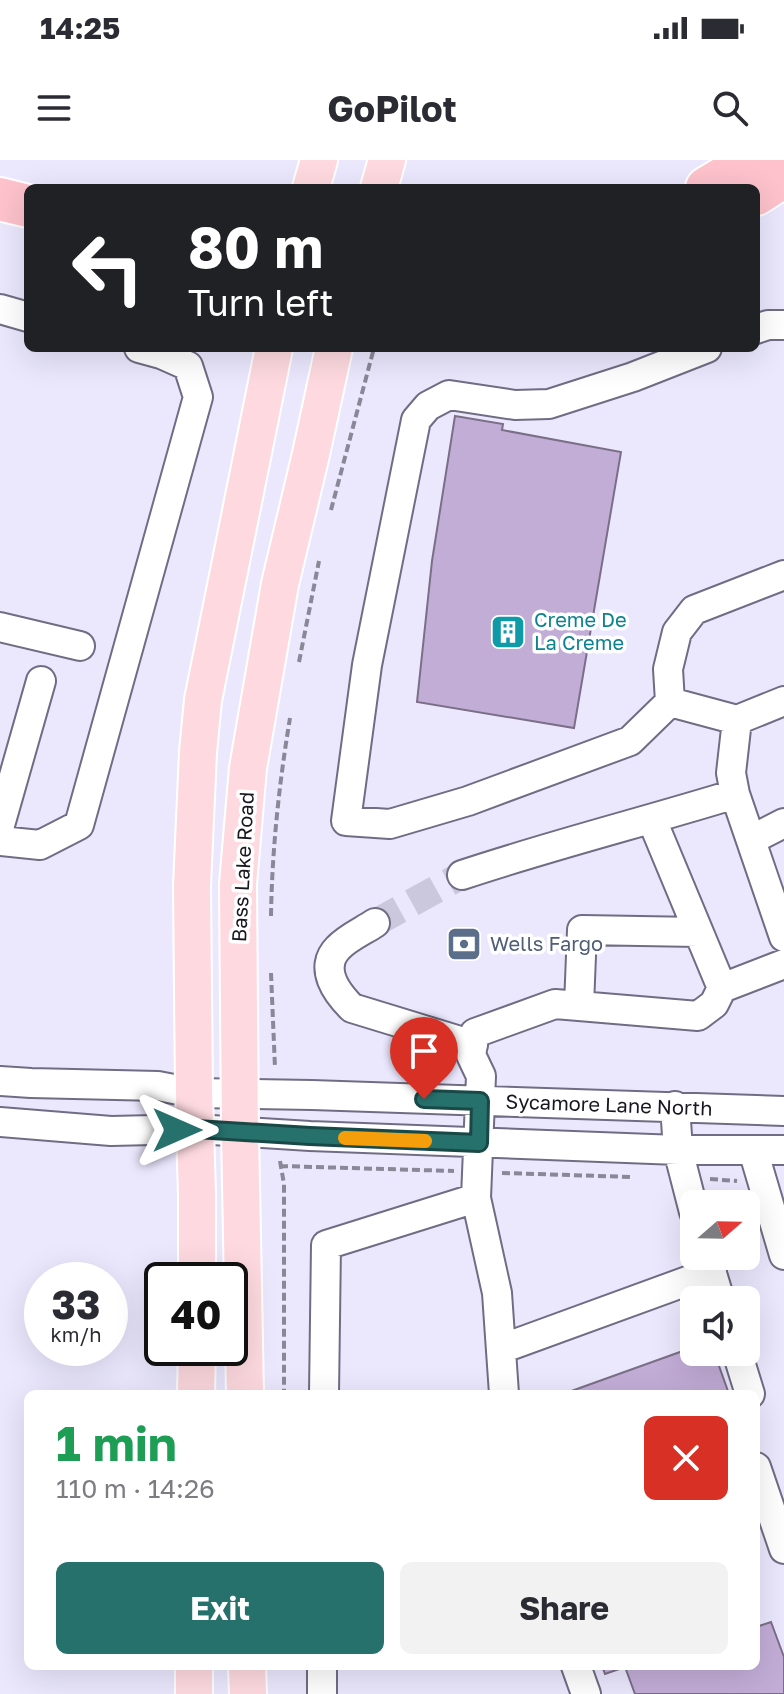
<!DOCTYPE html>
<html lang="en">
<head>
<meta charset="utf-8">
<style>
  :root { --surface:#fff; --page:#f2f2f3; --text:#2b2b33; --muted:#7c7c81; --accent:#27716d }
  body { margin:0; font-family:"Golos Text",sans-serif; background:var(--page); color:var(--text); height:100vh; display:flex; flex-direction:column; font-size:30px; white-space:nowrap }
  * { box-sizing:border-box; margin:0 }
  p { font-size:26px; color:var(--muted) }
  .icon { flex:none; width:44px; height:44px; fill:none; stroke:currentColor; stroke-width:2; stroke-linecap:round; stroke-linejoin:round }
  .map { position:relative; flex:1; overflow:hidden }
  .details { position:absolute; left:24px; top:1230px; width:736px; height:280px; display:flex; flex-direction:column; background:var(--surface); border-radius:12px; box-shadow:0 8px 32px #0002 }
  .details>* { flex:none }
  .hud { position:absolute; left:24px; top:24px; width:736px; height:168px; border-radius:12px; box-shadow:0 8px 32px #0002; background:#202124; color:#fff; overflow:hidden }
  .needle { width:52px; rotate:70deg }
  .controls { position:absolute; left:680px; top:1030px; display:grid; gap:16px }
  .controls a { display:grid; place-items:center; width:80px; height:80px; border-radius:12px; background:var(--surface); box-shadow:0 8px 32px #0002; font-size:40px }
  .speed { position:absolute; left:24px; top:1102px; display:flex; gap:16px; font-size:40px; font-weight:700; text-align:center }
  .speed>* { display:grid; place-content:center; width:104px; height:104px; border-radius:50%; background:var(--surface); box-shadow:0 8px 32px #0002; line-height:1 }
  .speed small { font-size:20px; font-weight:400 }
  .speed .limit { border:4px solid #111; border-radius:12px; background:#fff; color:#111 }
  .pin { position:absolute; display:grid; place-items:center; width:68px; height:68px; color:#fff; margin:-82px -34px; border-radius:50% 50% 50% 0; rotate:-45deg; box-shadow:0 0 8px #0007 }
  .pin .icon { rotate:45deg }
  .me { position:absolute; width:88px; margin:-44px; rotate:90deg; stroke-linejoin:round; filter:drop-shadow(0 0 6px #0008) }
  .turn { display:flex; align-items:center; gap:28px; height:168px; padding:0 32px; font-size:36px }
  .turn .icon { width:104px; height:104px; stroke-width:2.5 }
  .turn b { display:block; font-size:56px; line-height:68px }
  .round { display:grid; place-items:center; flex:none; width:84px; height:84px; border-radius:12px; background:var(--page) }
  .summary { display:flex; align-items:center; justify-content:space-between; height:136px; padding:0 32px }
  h1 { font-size:48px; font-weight:700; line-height:60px; color:#1e9e55 }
  .button { display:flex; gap:16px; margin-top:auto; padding:16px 32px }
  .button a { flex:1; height:92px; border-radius:12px; background:var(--accent); color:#fff; font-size:32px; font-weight:700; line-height:92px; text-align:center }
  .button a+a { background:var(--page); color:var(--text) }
  .status { display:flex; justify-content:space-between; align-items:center; height:56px; padding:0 40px; background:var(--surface); direction:ltr }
  .status svg { height:22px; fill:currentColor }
  header { display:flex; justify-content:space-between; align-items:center; height:104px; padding:0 32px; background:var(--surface); font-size:36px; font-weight:700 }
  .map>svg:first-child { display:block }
  .building { fill:#c2add7; stroke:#7a6f86; stroke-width:2 }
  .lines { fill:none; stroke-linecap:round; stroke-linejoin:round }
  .minor-tunnel { stroke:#cbc8dd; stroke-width:28; stroke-dasharray:28 14; stroke-linecap:butt }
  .minor-casing { stroke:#706c83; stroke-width:32 }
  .major-casing { stroke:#fff; stroke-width:40 }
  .highway-casing { stroke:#fff; stroke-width:46 }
  .path { stroke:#8a8797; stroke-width:4; stroke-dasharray:8 4; stroke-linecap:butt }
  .minor { stroke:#fff; stroke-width:28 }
  .major { stroke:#fedae0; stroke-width:36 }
  .highway { stroke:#fdc2cc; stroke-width:42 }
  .route-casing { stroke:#194947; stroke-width:20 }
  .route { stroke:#27716d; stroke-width:14 }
  .slow { stroke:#f59e0b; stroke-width:14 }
  .labels { text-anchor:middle; stroke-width:7; stroke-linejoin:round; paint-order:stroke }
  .culture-label { font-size:20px; fill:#0d838f; stroke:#fff; text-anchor:start }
  .street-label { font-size:20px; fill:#18161f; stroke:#fff }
  .service-label { font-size:20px; fill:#4e5e75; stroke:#fff; text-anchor:start }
</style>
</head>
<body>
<div class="status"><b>14:25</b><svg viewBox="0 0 49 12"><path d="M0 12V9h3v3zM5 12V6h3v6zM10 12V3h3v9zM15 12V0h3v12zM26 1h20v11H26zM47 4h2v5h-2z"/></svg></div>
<header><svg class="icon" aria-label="menu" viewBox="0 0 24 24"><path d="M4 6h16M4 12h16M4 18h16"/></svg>GoPilot<svg class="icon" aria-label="search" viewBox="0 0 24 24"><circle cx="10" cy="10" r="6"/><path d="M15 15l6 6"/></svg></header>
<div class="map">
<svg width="784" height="1534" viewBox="0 0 784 1534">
  <rect width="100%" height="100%" fill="#ebe8fe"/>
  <path class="building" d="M455,256l48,8 -1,6 119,22 -47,276 -157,-26 15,-141z
    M694,1187v5h20l15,42h-166z
    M771,1462l13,35v37h-149l-10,-27 -20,7 -3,-8h154v-39z"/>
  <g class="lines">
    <path class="minor-tunnel" d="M375,763l87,-48"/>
    <g class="minor-casing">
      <path id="minor" d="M0,149l28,8
        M756,169l12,-4h16
        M707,188l-74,29 -84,27 -34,1 -66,-10 -21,11 -12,14 -49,245 -21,156 44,3 78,-23 162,-60 40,-39 -2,-33 9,-37 17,-22 90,-35
        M0,467l80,19
        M670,542l67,18 47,-19
        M737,560l-6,53 4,21 49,143
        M652,660l70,168
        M0,665l41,-144
        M751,680l33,-17
        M0,681l40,4 39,-20 119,-428 -10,-31 -27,-12 -22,-6
        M462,715c90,-30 182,-53 273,-81
        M375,763c-12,8 -28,15 -37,25 -20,20 -1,45 14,60l121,37
        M579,846l3,-76 116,2
        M0,921l31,2 127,3 36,7 118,2 472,16
        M675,946l3,44 16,62
        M0,962l111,9 85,-2 114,7 368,14h106
        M753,990l31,105
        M707,1097l13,43
        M501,1189l211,-77
        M737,1192l13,42
        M324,1234l2,-149 150,-47
        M504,1234l-7,-101 -21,-95 5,-122 -10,-21 4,-22 80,-29 143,12 16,-12 8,-16 62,-24
        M756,1307l28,82
        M322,1506v28
        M576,1506l10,28"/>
    </g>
    <g class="major-casing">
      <path id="major" d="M311,28l8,-28
        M379,28l8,-28
        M197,1120v-85l-3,-102 -2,-207 6,-134 5,-52 71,-352
        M196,1234l1,-46
        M245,1234l-5,-263 -2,-247 10,-116 32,-184 31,-130 23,-106
        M247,1506l1,28
        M194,1534v-28"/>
    </g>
    <g class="highway-casing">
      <path id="highway" d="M707,28l47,-28
        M756,34l28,-18
        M0,39l28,7"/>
    </g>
    <path class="path" d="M331,350l43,-162
      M299,502l20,-101
      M271,756c1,-66 8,-132 19,-198
      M271,813l4,95
      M280,1001l4,23v210
      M280,1006l174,5
      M502,1013l131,4
      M710,1019l27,2"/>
    <use href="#minor" class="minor"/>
    <use href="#major" class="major"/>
    <use href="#highway" class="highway"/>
  </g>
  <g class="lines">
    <g class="route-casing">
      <path id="route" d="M177,970l19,-1 114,7 169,7 1,-42 -56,-2"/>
    </g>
    <use href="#route" class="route"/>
    <path class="slow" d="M345,978l80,3"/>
  </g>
  <defs>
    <g id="building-square" transform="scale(1.8)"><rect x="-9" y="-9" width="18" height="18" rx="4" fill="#0f9aa8" stroke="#fff"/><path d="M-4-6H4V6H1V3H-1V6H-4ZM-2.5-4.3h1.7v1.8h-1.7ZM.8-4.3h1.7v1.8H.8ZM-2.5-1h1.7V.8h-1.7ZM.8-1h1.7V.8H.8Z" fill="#fff"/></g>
    <g id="bank-square" transform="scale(1.8)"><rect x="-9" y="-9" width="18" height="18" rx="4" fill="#5c6f8a" stroke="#fff"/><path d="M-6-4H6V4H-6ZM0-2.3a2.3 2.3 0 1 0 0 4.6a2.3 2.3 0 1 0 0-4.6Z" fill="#fff"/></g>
  </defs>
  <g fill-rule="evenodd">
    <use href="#building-square" x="508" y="472"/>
    <use href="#bank-square" x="464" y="784"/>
  </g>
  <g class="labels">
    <g class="culture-label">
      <text x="534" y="467">Creme De<tspan x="534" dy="23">La Creme</tspan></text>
    </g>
    <g class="street-label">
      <text transform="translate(243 707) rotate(-87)" y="7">Bass Lake Road</text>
      <text transform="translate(609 945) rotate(2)" y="7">Sycamore Lane North</text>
    </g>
    <g class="service-label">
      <text x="490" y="791">Wells Fargo</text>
    </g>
  </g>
</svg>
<div class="controls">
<a><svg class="needle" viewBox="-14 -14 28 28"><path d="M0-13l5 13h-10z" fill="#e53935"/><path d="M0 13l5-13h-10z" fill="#7c7c81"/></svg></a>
<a><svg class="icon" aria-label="sound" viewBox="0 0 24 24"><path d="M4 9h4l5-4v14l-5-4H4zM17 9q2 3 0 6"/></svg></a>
</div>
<div class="speed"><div>33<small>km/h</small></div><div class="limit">40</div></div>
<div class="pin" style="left:424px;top:939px;background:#d93025"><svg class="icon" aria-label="arrive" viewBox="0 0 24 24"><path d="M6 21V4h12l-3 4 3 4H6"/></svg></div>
<svg class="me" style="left:177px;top:970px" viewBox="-20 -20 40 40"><path d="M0-17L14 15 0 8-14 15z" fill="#27716d" stroke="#fff" stroke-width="4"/></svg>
<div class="hud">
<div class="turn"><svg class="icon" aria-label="left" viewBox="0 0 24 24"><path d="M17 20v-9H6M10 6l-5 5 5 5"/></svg><div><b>80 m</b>Turn left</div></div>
</div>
<section class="details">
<div class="summary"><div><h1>1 min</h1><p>110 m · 14:26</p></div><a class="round" style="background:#d93025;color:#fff"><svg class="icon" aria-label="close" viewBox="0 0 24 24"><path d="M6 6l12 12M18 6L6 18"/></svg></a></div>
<div class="button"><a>Exit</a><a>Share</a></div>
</section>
</div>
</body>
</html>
